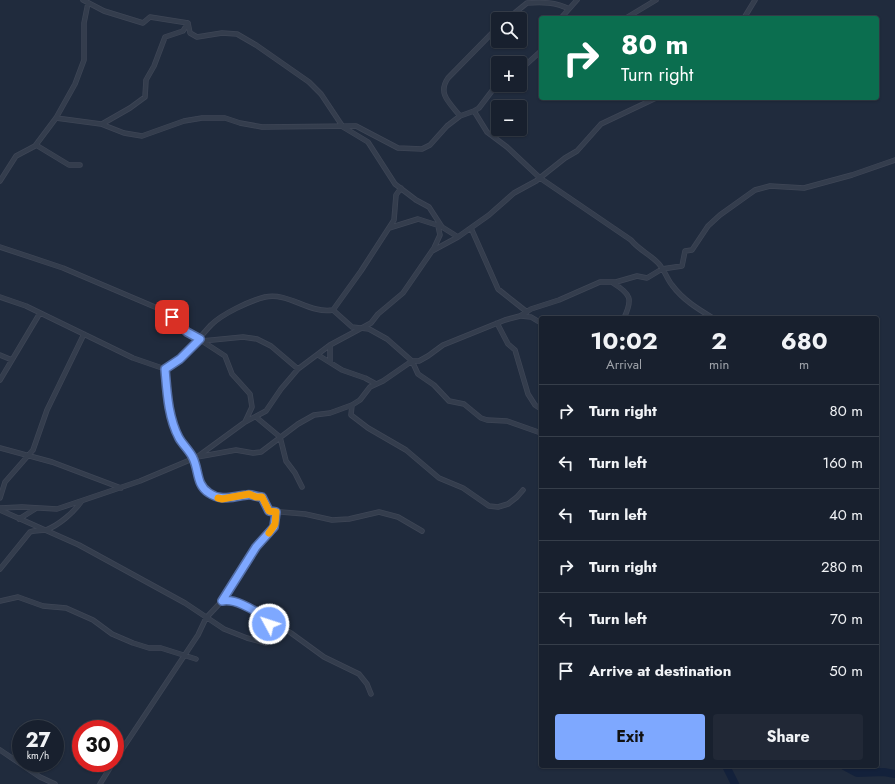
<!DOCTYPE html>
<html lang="en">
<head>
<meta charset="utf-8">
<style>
  :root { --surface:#18202e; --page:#212836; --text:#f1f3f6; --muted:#9fa3aa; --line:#363e4a; --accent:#7ea8ff }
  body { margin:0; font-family:Jost,sans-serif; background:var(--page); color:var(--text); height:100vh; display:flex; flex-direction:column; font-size:15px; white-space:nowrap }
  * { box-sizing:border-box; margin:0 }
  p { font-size:13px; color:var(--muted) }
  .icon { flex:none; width:22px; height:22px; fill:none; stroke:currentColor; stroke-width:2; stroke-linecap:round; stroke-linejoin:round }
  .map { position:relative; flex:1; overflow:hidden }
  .details { position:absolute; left:539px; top:316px; width:340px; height:452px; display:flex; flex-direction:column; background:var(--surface); border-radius:4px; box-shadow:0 1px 3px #0004,0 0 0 1px var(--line) }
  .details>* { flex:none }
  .hud { position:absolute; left:539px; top:16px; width:340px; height:84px; border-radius:4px; box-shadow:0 1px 3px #0004,0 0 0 1px var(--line); background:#0b6e4f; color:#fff; overflow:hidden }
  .tools { position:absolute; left:491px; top:12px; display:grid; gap:8px }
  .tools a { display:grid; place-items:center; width:36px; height:36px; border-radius:4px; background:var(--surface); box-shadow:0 1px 3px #0004,0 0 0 1px var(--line); font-size:20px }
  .speed { position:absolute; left:12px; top:720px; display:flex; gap:8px; font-size:20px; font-weight:700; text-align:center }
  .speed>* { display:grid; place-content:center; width:52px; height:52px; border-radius:50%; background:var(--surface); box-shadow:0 1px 3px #0004,0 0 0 1px var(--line); line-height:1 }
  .speed small { font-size:10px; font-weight:400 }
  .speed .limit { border:6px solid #d22; background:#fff; color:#111 }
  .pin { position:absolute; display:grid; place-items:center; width:34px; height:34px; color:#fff; margin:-17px; border-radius:8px; box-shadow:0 2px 6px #0006 }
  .me { position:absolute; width:44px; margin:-22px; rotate:310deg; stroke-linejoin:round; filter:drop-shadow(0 0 3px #0008) }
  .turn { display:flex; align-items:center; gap:14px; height:84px; padding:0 16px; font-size:18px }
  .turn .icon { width:52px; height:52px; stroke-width:2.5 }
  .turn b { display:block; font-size:28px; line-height:34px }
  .eta { display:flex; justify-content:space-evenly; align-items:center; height:68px; text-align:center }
  .eta b { font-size:24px; font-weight:700; line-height:28px }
  .cta { display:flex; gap:8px; margin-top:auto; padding:8px 16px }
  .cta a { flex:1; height:46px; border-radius:4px; background:var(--accent); color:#111; font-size:16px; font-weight:700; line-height:46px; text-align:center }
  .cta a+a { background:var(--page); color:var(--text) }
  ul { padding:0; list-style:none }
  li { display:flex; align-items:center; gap:12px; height:52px; padding:0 16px; border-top:1px solid var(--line) }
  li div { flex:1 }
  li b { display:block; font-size:15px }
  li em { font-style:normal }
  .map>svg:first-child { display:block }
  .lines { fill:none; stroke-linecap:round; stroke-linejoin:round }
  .river { stroke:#13213b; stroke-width:8 }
  .street-casing { stroke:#3e4656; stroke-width:5.5 }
  .street { stroke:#343d4d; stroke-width:4 }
  .route-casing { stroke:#526da6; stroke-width:10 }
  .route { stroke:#7ea8ff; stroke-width:7 }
  .slow { stroke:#f59e0b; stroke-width:7 }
</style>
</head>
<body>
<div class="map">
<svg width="895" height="784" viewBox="0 0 895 784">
  <rect width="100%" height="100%" fill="#202b3d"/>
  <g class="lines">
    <path class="river" d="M726,766l9,18
      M844,766l13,7 27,-1 11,2"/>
    <g class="street-casing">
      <path id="street" d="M83,0l21,11 39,12 7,-6 38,6 2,10 7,4 25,-4 15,1 19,11 53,37 12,12 22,33 25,15 27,42 21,16 13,7 13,20 16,10 31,-22 25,-22 22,-12 29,-23 12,-7 24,-27 55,-26
        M561,18l16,-18
        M626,18l30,-18
        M744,18l11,-18
        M507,19l20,-16c15,-1 29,-1 42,6
        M520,70l21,-19
        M474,111l13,21 20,15 33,31 91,62c8,10 20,15 28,24 6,7 8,15 13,21 11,15 26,24 41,33
        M460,116c-10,-13 -23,-22 -12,-38l50,-51
        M56,118l45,6 23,9 18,3 42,-15 18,-3h23l15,5 22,4 94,-1 42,22 24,1 8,-4 17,-19 13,-10 14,-5 5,-3 19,-25
        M102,124l28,-16 15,-11 1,-17 8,-14 11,-29 18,-6 5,-8
        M36,145l33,20h11
        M0,181l16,-25 19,-10 21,-28 19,-34 9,-24v-37l4,-20
        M389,228l29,-9 22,7
        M471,228l27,61 29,23
        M0,247l63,21 99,42 25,22 15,9 41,-4 14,2 14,7 27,23
        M432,251l26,-14
        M613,283c18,11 20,16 11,35
        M0,297l26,9 107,52 32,11c19,-10 31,-28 46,-44 11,-11 38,-24 54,-28 24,-5 44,17 68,13l28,-39 33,-51 2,-25 5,-7
        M333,310l19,17 17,2 18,10 25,22 6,13 16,11 15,16 15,3 17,14 6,2 20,1 34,12
        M521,316l10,1 10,6
        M497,323l11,21 7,6 13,44 7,11 6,4
        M202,341l23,15 7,18 18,20 2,13 -7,15
        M0,355l12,5
        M318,355l24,15 23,8 11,6
        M330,362v-17
        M165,369c2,23 3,48 14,69 4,7 11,13 14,20 6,12 3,27 16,35 13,9 24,3 38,2 5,-1 9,2 15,2l7,14 36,3 27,6 17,-1 30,-7 19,5 24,14
        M0,380l40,-67
        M352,405l-1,10 17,13 38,22 33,28 24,10 26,18 9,1 10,-3 9,-7 6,-7
        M256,417l24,20 6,24 9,12 7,14
        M0,448l52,14 69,26
        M197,457l39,-7 17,3 8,-1 37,-28 16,-9 16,-2 22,-8 8,-5 10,-13 13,-6 29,-20h7l9,-5 15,-11 62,-25 15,-4 11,-7 28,-9 41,-18h16l21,-6 10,2 15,-9 20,-3 3,-15 7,-1 16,-24 12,-11 35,-25 15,-4 34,2 48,-13 43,-15
        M0,498l5,-16 28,-32 14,-40 37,-76
        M0,508l22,-1 35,2 83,-28 57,-24 48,-35 21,-11 15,-22 17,-20 32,-24 41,-22 7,-9 25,-21 31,-45 6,-13 -2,-9
        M0,510l79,35 106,58 39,26 23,9 19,5 5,-6 -3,-18
        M19,519l16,-10
        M0,569l30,-37c5,-2 10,-1 16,-2 13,-5 27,-17 35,-28
        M0,601l18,-4 25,9 23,2 27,12 19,14 21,9 16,5h12l35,11
        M222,601l34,-54 18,-20 2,-15
        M0,750l40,27 15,7
        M115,760l83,-125 8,-17 16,-17h8l28,12 33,20 33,24 35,17 8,10 4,10
        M100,784l13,-21"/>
    </g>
    <use href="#street" class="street"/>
  </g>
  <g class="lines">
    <g class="route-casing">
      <path id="route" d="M172,317l15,15 13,7 -20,20 -15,10c2,23 3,48 14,69 4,7 11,13 14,20 6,12 3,27 16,35 13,9 24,3 38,2 5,-1 9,2 15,2l7,14 7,1 -2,15 -18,20 -34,54c15,-3 34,11 46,18l1,5"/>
    </g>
    <use href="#route" class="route"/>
    <path class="slow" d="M218,498l4,1 27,-5 7,3h6l7,14 7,1 -1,12 -6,9"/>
  </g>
</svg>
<div class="tools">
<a><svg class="icon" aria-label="search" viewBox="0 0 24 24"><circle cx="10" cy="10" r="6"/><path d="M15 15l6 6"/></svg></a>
<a>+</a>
<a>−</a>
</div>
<div class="speed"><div>27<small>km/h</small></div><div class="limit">30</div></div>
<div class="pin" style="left:172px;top:317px;background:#d93025"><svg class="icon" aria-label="arrive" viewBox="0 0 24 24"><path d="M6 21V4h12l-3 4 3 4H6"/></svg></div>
<svg class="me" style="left:269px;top:624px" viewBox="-20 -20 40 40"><circle r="17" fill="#7ea8ff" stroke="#fff" stroke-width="3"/><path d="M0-11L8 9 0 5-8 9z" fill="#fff"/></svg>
<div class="hud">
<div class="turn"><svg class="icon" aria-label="right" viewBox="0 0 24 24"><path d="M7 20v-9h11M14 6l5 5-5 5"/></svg><div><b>80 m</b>Turn right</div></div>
</div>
<section class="details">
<div class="eta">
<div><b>10:02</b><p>Arrival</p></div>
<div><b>2</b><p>min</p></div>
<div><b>680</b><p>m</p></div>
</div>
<ul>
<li><svg class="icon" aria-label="right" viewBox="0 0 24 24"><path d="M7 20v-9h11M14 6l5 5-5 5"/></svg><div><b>Turn right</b></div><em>80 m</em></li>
<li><svg class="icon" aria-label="left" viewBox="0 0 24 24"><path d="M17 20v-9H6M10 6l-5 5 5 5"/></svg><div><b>Turn left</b></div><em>160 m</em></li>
<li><svg class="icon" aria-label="left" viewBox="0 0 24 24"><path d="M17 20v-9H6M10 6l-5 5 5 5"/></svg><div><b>Turn left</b></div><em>40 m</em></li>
<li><svg class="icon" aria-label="right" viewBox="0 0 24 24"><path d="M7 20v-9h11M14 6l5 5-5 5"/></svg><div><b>Turn right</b></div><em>280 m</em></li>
<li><svg class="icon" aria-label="left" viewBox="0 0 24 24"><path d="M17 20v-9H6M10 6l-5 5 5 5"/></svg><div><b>Turn left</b></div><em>70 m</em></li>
<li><svg class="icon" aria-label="arrive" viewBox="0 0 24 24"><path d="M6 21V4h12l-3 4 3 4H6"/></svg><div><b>Arrive at destination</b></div><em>50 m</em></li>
</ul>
<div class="cta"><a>Exit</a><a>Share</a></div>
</section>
</div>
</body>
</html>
